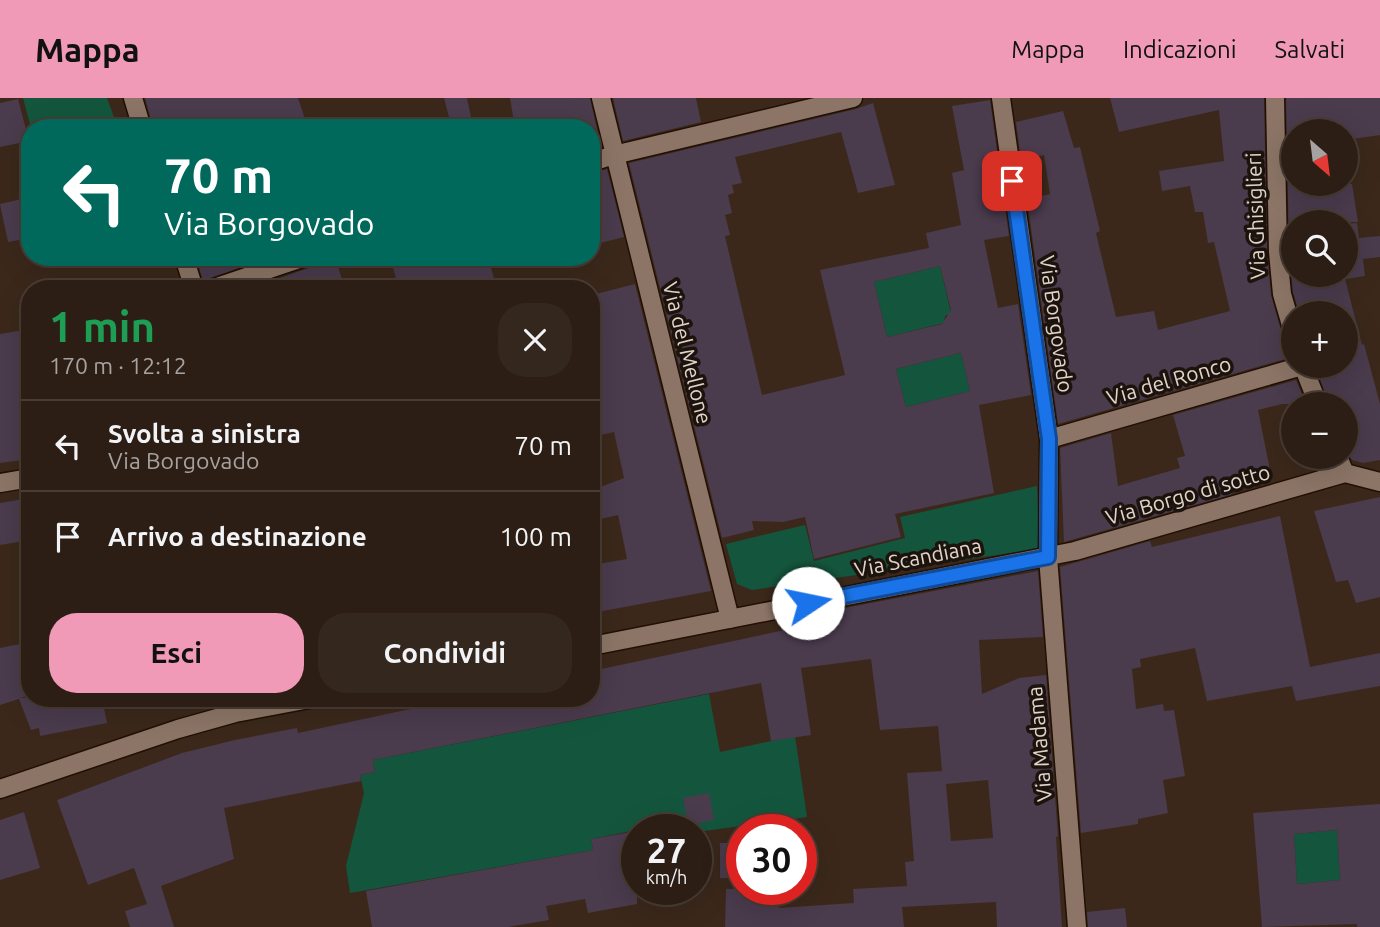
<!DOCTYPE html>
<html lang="it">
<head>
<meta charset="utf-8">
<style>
  :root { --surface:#2c1e14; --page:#34271d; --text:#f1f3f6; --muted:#a6a2a0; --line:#483c34; --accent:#f09ab7 }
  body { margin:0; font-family:Ubuntu,sans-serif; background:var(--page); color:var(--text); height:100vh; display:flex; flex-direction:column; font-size:26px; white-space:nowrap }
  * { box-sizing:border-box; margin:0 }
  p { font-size:23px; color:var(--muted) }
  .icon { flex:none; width:38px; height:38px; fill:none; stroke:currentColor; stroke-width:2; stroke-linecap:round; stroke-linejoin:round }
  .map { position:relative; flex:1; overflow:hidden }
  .sheet { position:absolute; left:21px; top:182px; width:579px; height:427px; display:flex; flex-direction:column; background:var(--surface); border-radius:28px; box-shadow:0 7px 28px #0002,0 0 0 2px var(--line) }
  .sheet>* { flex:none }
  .banner { position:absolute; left:21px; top:21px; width:579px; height:147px; border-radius:28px; box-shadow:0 7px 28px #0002,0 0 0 2px var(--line); background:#00695c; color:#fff; overflow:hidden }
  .needle { width:46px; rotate:152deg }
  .controls { position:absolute; left:1281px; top:21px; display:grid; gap:14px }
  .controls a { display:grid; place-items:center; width:77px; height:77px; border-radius:50%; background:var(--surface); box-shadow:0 7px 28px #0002,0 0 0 2px var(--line); font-size:35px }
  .speed { position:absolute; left:621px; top:716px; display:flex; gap:14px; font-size:35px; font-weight:700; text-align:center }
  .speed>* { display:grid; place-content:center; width:91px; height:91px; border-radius:50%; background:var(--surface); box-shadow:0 7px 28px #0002,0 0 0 2px var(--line); line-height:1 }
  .speed small { font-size:18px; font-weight:400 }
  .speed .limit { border:10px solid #d22; background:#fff; color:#111 }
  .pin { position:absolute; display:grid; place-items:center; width:60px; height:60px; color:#fff; margin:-30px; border-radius:14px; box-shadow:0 4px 10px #0006 }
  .me { position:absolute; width:77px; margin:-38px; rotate:79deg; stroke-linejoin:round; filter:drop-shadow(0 0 5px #0008) }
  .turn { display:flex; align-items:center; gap:24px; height:147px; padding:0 28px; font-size:32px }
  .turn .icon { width:91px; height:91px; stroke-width:2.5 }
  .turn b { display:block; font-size:49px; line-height:60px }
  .round { display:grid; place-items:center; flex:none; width:74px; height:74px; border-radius:28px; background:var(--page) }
  .headline { display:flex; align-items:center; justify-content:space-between; height:119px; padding:0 28px }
  h1 { font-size:42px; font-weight:700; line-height:52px; color:#1e9e55 }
  .cta { display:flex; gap:14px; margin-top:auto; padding:14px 28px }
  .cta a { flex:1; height:80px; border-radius:28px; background:var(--accent); color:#111; font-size:28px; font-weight:700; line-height:80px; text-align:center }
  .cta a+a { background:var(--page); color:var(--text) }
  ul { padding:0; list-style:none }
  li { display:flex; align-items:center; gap:21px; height:91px; padding:0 28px; border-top:2px solid var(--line) }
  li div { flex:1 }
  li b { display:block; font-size:26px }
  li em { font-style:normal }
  header { display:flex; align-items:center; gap:42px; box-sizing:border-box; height:98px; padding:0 35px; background:var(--accent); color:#111 }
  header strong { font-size:33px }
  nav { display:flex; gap:38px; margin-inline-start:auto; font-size:24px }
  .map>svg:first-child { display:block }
  .green { fill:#14563d }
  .building { fill:#4a3b4d; fill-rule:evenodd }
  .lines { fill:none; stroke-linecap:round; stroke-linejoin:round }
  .street-casing { stroke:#221004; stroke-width:21 }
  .street { stroke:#8c7566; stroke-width:18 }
  .route-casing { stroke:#114b97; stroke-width:18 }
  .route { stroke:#1a73e8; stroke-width:12 }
  .labels { text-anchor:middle; stroke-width:7; stroke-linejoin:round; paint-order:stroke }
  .street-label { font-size:21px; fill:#e1d4cb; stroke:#1c130d }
</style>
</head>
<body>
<header>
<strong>Mappa</strong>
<nav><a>Mappa</a><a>Indicazioni</a><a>Salvati</a></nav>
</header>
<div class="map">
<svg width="1380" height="829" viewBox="0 0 1380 829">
  <rect width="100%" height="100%" fill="#3b281b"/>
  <path class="green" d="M23,0h84l11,30h-87z
    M940,168l11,47 -6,3 -1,7 -57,14 -13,-55z
    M961,255l9,38 -64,16 -10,-38z
    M1037,388l2,63 -287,41 -15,-6 -11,-40 79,-19 9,36 91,-23 -5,-21z
    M709,596l11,58 75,-16 12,81 -110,15 -1,-2h-59l-46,9 2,11 -243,43 -4,-27 18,-73 -4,-18 15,-3 -2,-12z
    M1337,732l3,50 -43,4 -3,-50z"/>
  <path class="building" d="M145,0h153l10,30h-155z
    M444,0h23l4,19 -21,4z
    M510,0h80l11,49 -9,3v-22h-77z
    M613,0h83l5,24 -78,19z
    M1110,0h154l3,154 4,43 18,63 -231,66 -31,-225 23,-5 -6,-39 -23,5 -5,-38 47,-11 11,37 6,-1 20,84 -4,2 20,84 38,-6 4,19 72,-19 -16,-69 -6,1 -5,-31h-8l-5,-26 -28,5 -3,-20 65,-10 -5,-51 -100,22z
    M1286,0h94v37l-34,5v-9h-53v53h59l6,38h-65v53h51l18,70 2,-1 16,60v56l-17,3 -11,-3 -6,-11v-45h-17l-14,-38h31v-53h-47l-6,-21 -4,-41z
    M18,1l11,42 -29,6v-44z
    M990,2l19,136 -25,4 14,68 20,-4 13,91 -52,10 15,88 -99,21 6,23 -87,22 -9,-42 -22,5 -31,-1 2,9 -32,8 -93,-375 227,-54 17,-6 22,82 -37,8 -17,-61 -106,25 7,26 -10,2 2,8 -6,2 4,18 -7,2 5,20 -5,1 37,159 83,-20 -25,-105 109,-22 -3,-15 35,-8 -9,-52 12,-3 -12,-64zM940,168l11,44 -9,14 -55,13 -13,-55zM961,255l9,38 -64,16 -10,-38z
    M607,71l17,68 -32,8v-72z
    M30,99v41l-22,4 -8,-38z
    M1357,125l2,15 21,-2v21l-17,2 2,17 -19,3v-55z
    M196,159h73l-66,24z
    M316,159h19l10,32h-98l62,-21 5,-4z
    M390,159h98l9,32h-98z
    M635,186l76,307 -119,22v-48l35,-6 -9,-44 -26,6v-31l32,-12 -10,-46 -22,5v-142z
    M30,231v97l-7,1 6,32 -29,4v-129z
    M1296,282l10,24h-24l-24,6 14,70 -40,10v4l-2,1 -166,47 -4,-94 51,-15 7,53 62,-18 -3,-10 8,-2 -12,-41z
    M1380,399v100l-24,6 -8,-23 -12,2 -22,-71z
    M30,400v42l-30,5v-42z
    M1280,418l30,151 70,-14v33l-84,15 -4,-15 -85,15 -12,-53 -55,11 1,8 -9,2 4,40 27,-5 1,7 10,-1 11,66 -22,4 5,33 -30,6v5l-57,9 -21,-266 90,-26 2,6z
    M1038,473l5,66 -64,3 3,54 37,-16 27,-3 12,161 -2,1 6,90h-65l-1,-25 -94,5 2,20h-179l1,-38h53v19l75,-5 -1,-14 54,-3 -2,-24 9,-1 -7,-88 35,-2 -4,-45 -58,4 -9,-71 -70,9 10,67 -40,6 -10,-58 -388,77 2,12 -15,3 1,6 -137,27 10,51 -73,27 13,41h-44l-5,-16 22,-7 -13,-36 -46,17 -31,-85 125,-47 53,-13 62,-12 1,5 164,-35h130v-27l202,-43 -1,-10zM988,682l5,58 -42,3 -5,-57z
    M30,544v53l-10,3h82l5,25 -67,13 -1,-8 -8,2 -12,-31 -19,6v-57z
    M709,695l5,27 -26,5 -5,-27z
    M1380,706v123h-23v-3l-95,3 -9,-114zM1337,732l3,50 -43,4 -3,-50z
    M24,714l16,56 -40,12v-60z
    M637,733v73l-49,9 -3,-14 -39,7 3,14 -41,7h-136l-6,-36 227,-41 -2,-11z
    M720,745h22v35h-22z
    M1125,810l2,19h-39l-1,-15z"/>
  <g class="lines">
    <g class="street-casing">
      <path id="street" d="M133,0l9,30
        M601,0l129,521
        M1001,0l48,341 -1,118 29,370
        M1275,0l3,154 4,42 11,38
        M592,64l22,-7 239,-57
        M184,159l10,32
        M211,191l94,-32
        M1303,268l15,38
        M1049,341l253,-73
        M1338,359l7,16
        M0,385l30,-5
        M592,548l483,-95 270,-78 35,9
        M0,691l178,-60 57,-16 80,-15"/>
    </g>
    <use href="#street" class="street"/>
  </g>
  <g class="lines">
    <g class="route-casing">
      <path id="route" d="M808,505l240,-46 1,-118 -37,-258"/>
    </g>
    <use href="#route" class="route"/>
  </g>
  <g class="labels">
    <g class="street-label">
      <text transform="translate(1256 118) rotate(-92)" y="7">Via Ghisiglieri</text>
      <text transform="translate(1056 226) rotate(82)" y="7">Via Borgovado</text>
      <text transform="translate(687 255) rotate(76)" y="7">Via del Mellone</text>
      <text transform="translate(1169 283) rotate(-16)" y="7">Via del Ronco</text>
      <text transform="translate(1188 397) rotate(-16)" y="7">Via Borgo di sotto</text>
      <text transform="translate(918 460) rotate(-11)" y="7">Via Scandiana</text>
      <text transform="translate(1040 646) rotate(-95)" y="7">Via Madama</text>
    </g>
  </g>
</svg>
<div class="controls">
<a><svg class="needle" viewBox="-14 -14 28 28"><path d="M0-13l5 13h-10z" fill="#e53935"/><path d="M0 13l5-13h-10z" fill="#a6a2a0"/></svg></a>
<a><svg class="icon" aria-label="search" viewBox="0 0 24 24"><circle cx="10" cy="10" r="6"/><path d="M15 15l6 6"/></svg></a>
<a>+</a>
<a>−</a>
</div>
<div class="speed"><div>27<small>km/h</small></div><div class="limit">30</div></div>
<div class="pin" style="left:1012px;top:83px;background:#d93025"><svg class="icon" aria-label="arrive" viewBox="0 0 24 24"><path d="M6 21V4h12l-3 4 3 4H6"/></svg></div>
<svg class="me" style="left:808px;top:505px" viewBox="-20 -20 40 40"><circle r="19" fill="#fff"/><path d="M0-13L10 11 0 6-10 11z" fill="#1a73e8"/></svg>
<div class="banner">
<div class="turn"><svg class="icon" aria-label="left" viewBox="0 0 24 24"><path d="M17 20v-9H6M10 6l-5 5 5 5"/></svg><div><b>70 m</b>Via Borgovado</div></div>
</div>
<section class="sheet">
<div class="headline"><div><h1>1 min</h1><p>170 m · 12:12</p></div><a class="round"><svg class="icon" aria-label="close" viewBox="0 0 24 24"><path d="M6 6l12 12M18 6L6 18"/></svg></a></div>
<ul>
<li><svg class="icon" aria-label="left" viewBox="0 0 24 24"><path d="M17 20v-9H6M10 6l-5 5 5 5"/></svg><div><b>Svolta a sinistra</b><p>Via Borgovado</p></div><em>70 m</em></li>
<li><svg class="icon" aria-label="arrive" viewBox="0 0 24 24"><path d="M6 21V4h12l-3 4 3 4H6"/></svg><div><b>Arrivo a destinazione</b></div><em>100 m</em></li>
</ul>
<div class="cta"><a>Esci</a><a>Condividi</a></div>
</section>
</div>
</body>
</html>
